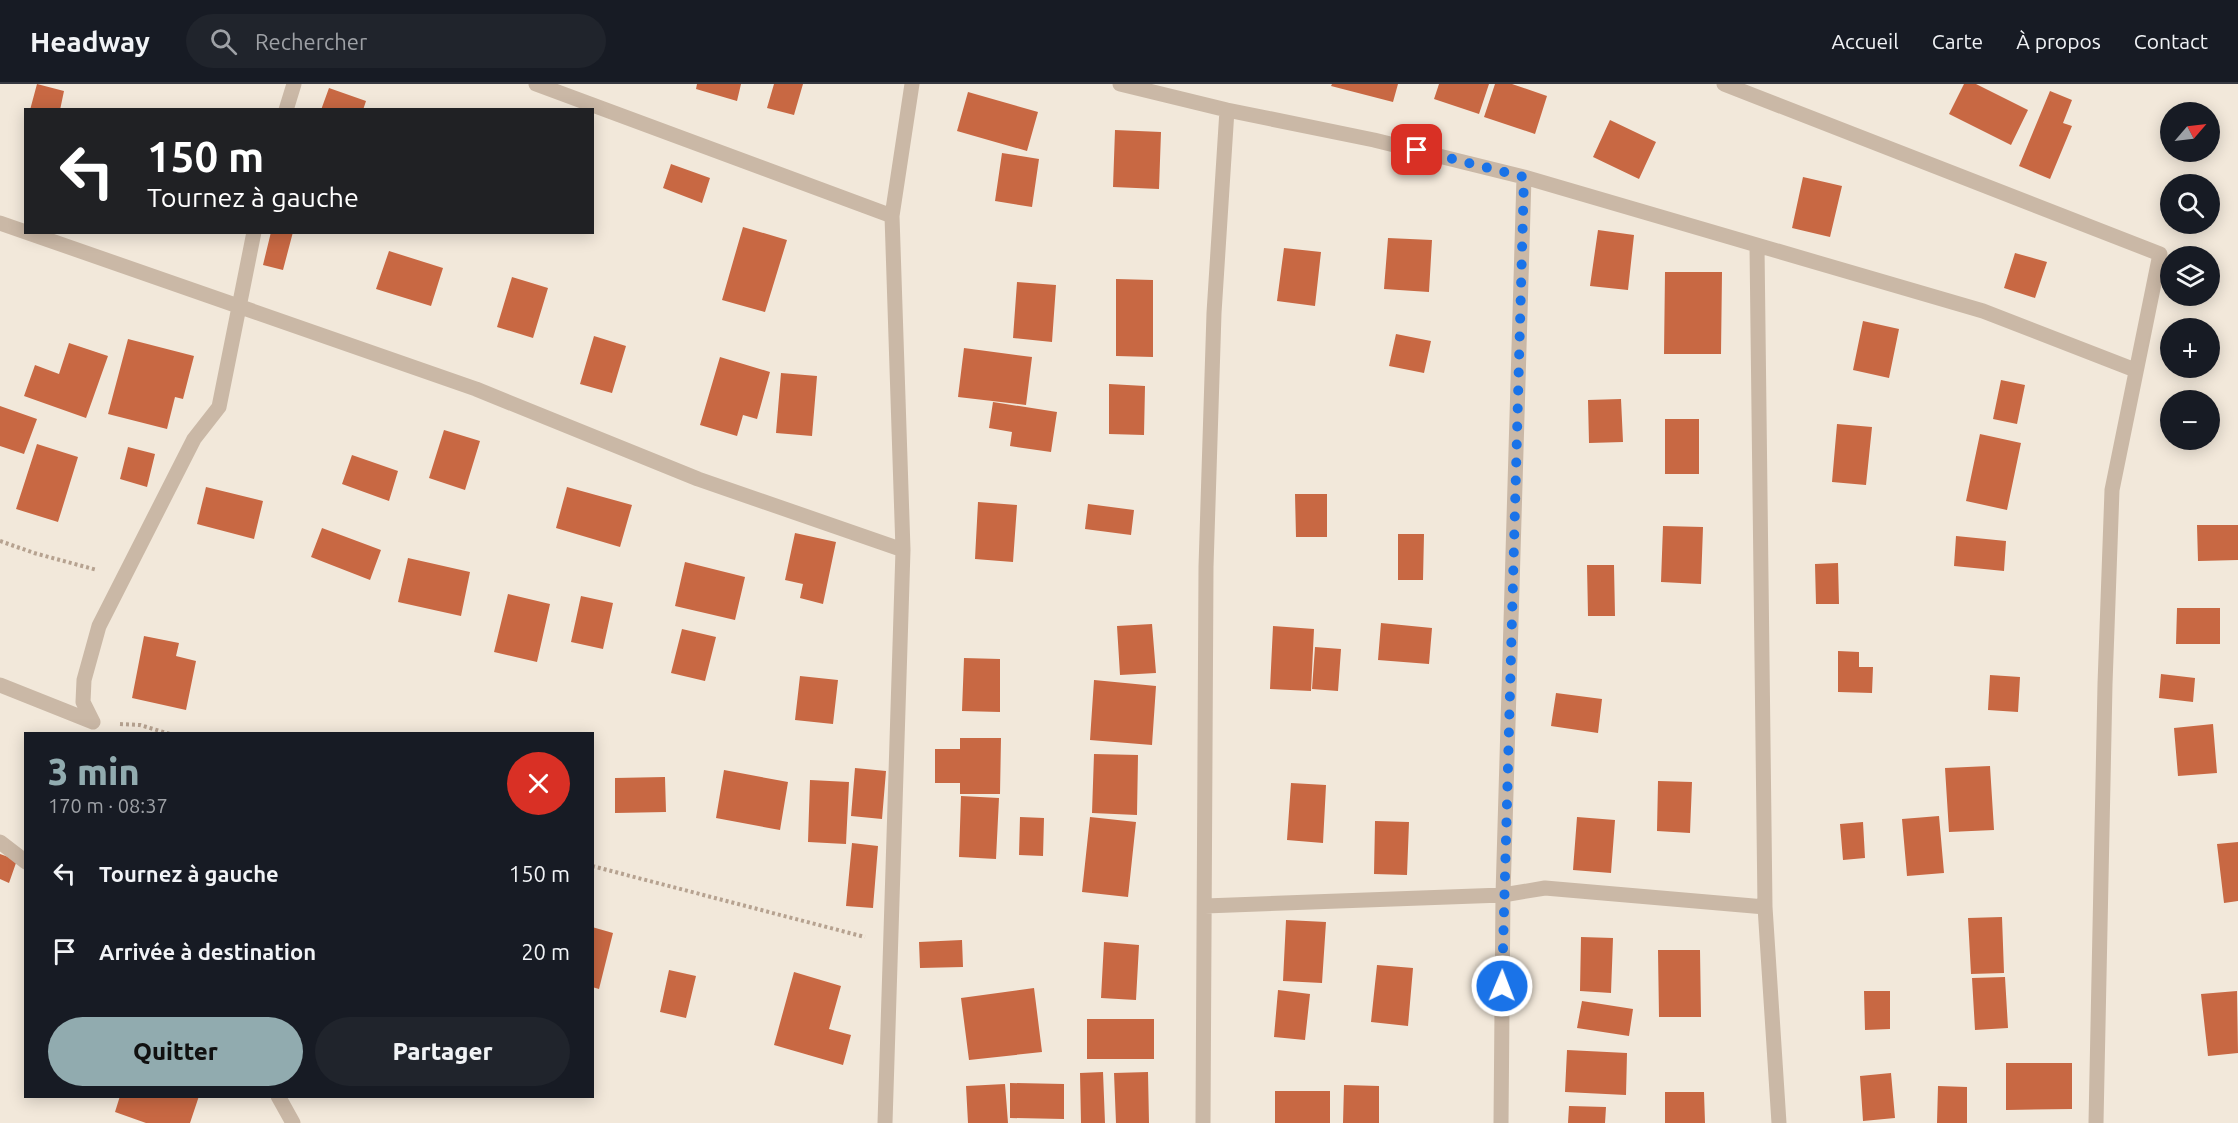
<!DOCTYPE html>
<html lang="fr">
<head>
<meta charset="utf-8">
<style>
  :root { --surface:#171b24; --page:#20242c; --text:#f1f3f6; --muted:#9ea1a6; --line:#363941; --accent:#91abaf }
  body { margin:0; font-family:Ubuntu,sans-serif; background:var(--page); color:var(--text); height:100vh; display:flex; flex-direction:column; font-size:22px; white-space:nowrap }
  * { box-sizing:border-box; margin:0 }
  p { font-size:20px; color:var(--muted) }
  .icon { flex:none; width:33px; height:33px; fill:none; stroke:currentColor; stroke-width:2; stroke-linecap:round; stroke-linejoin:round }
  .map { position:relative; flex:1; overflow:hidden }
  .sheet { position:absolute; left:24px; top:648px; width:570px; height:366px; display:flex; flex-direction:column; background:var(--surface); border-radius:0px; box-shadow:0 3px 15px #0003 }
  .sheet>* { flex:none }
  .hud { position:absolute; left:24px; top:24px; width:570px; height:126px; border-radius:0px; box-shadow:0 3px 15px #0003; background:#202124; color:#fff; overflow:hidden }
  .needle { width:39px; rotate:62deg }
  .tools { position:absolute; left:2160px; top:18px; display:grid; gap:12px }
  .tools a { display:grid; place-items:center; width:60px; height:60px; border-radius:50%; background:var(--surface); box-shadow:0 3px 15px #0003; font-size:30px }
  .pin { position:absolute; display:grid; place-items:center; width:51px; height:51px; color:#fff; margin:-26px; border-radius:12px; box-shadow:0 3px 9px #0006 }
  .me { position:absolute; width:66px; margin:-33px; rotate:1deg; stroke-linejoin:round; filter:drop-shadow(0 0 4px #0008) }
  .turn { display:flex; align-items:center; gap:21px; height:126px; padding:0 24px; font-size:27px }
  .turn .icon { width:78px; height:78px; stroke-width:2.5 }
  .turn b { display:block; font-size:42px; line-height:51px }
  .round { display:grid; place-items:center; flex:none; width:63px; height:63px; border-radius:32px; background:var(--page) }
  .summary { display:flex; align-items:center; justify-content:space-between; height:102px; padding:0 24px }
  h1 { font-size:36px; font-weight:800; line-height:45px; color:var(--accent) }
  .primary-button { display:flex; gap:12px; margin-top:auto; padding:12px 24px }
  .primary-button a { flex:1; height:69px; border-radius:36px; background:var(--accent); color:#111; font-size:24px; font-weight:800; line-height:69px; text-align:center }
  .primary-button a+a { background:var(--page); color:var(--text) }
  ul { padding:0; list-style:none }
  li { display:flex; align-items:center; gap:18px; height:78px; padding:0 24px }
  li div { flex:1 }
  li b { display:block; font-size:22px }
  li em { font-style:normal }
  header { display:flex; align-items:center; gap:36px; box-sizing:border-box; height:84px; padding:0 30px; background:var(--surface); border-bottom:2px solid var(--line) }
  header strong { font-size:28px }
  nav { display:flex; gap:33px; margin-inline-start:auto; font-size:21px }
  .search { width:420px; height:54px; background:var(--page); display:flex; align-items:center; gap:15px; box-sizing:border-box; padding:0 21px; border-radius:33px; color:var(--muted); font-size:22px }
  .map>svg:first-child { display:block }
  .building { fill:#c86843 }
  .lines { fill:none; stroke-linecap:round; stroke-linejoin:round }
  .path { stroke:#b6a290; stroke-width:4; stroke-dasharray:3 3; stroke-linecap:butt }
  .minor { stroke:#cab8a6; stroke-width:15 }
  .route { stroke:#1a73e8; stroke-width:10; stroke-dasharray:0 18 }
</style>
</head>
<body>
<header>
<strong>Headway</strong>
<div class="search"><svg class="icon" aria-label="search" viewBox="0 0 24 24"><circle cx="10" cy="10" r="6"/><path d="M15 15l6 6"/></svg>Rechercher</div>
<nav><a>Accueil</a><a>Carte</a><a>À propos</a><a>Contact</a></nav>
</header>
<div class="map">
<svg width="2238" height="1039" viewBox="0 0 2238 1039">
  <rect width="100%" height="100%" fill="#f2e8da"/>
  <path class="building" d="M37,0l27,7 -4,19h-30z
    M697,0h44l-4,17 -41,-12z
    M774,0h29l-9,31 -27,-7z
    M1332,0h66l-5,18 -62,-16z
    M1439,0h50l-10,30 -45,-15z
    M1495,0h17l35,12 -12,38 -51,-17z
    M1964,0h12l52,26 -17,35 -62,-31z
    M329,4l37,13 -3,9h-42z
    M2050,7l22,9 -9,23 9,3 -22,53 -31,-13z
    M968,8l70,20 -11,39 -70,-20z
    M1610,36l46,22 -17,37 -46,-22z
    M1115,46l46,2 -2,57 -46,-2z
    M1002,69l37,6 -7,48 -37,-6z
    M671,80l39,14 -8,25 -39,-15z
    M1803,93l39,9 -12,51 -38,-9z
    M743,143l44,13 -22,72 -43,-12z
    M1598,146l36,5 -6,55 -38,-4z
    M271,148h22l-10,38 -20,-5z
    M1388,154l44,2 -3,52 -45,-3z
    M1284,164l37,4 -6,54 -38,-5z
    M389,167l54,17 -12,38 -55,-17z
    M2015,169l32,9 -12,36 -31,-10z
    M1665,188h57l-1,82h-57z
    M512,193l36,11 -15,50 -36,-11z
    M1116,195l37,1v77l-37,-1z
    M1017,198l39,3 -4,57 -39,-4z
    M1863,237l36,8 -10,49 -36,-8z
    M1396,250l35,7 -7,32 -35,-7z
    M594,252l32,10 -14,47 -32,-9z
    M128,255l66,17 -11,43 -8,-2 -8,32 -59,-15z
    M69,259l39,13 -22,62 -62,-22 11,-31 24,9z
    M964,264l68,9 -6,48 -68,-8z
    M720,273l50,15 -13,47 -14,-4 -6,21 -37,-11z
    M781,289l36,3 -5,60 -36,-3z
    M2001,296l24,5 -8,39 -24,-5z
    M1109,300l36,2 -1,49 -35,-1z
    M1621,315l2,43 -34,1 -1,-43z
    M993,318l64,10 -6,40 -41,-6 2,-14 -23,-4z
    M0,322l37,13 -13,35 -24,-8z
    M1665,335h34v55h-34z
    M1837,340l35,3 -6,58 -34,-3z
    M444,346l36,11 -15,49 -36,-12z
    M1980,350l41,9 -14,67 -41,-9z
    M37,360l41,13 -20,65 -42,-13z
    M128,363l27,7 -8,33 -27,-8z
    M352,371l46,16 -9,30 -47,-17z
    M206,403l57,14 -9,38 -57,-15z
    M567,403l65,18 -12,42 -64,-19z
    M1295,410h32v43h-31z
    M978,418l39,3 -4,57 -38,-3z
    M1088,420l46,6 -3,25 -46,-6z
    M2197,441h41v35l-40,1z
    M1663,442l40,1 -2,57 -40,-2z
    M322,444l59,22 -11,30 -59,-23z
    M795,449l41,9 -13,62 -23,-6 3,-14 -18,-4z
    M1398,450h26l-1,46h-25z
    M1956,452l50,5 -2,30 -50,-5z
    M408,474l62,14 -9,44 -63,-14z
    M685,478l60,15 -10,43 -60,-14z
    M1838,479l1,41h-23l-1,-40z
    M1587,481h27l1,51h-27z
    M508,510l42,10 -13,58 -43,-10z
    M581,512l32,7 -10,46 -32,-7z
    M2177,524h43v36h-44z
    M1381,539l51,5 -3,36 -51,-4z
    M1152,540l4,49 -36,2 -3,-49z
    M1273,542l41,3 -3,62 -41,-2z
    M682,545l34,8 -11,44 -34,-8z
    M144,552l35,7 -3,13 20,5 -10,49 -54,-12z
    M1315,563l26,2 -3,42 -26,-2z
    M1838,567l21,1v15h14l-1,26 -34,-1z
    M964,574l36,1v53l-38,-1z
    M2161,590l34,4 -2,24 -34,-4z
    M1990,591l30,2 -2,35 -30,-2z
    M800,592l38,4 -5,44 -38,-4z
    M1094,596l62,6 -4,59 -62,-5z
    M1556,609l46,6 -4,34 -47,-7z
    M2213,640l4,49 -39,3 -4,-48z
    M960,654h41l-1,56h-40v-11h-25v-34h25z
    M1094,670l44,1 -1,60 -45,-2z
    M1990,682l4,64 -45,2 -4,-64z
    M855,684l31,3 -4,48 -31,-3z
    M724,686l64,12 -8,48 -64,-12z
    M665,693l1,35 -51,1v-35z
    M810,696l39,2 -3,62 -38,-2z
    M1658,697l34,1 -2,51 -33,-2z
    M1291,699l35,2 -3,58 -36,-3z
    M961,712l38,2 -3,61 -37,-2z
    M1939,732l5,57 -37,3 -5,-57z
    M1020,733l24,1 -1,38 -24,-1z
    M1090,733l46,5 -8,75 -46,-5z
    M1577,733l38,3 -4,53 -38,-3z
    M1375,737l34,1 -2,53 -33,-1z
    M1863,738l2,36 -22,2 -3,-36z
    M2238,758v59l-14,2 -7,-59z
    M852,759l26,3 -5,62 -27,-2z
    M0,770l17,6 -8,23 -9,-4z
    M2002,833l2,56 -33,1 -3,-56z
    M1286,836l40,2 -4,61 -39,-2z
    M592,843l21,6 -14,56 -7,-2z
    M1581,853l32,1 -2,55 -31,-2z
    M962,856l1,27 -43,1 -1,-26z
    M1104,858l35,3 -3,55 -35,-2z
    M1658,866h42l1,67h-42z
    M1377,881l36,3 -5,58 -37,-4z
    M669,886l27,6 -10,42 -26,-6z
    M794,888l47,14 -12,43 22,6 -8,30 -69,-20z
    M2005,893l3,51 -33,2 -3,-52z
    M1034,904l8,64 -73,8 -8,-62z
    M1278,906l32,4 -5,46 -31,-3z
    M1864,907h26v38l-25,1z
    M2237,907l1,62 -30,3 -7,-62z
    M1582,917l51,8 -4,27 -52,-8z
    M1087,935h67v40h-67z
    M1567,966l60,3 -1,42 -61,-3z
    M2006,979h66v46l-66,1z
    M1103,988l2,51h-24l-1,-50z
    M1148,988l1,51h-33l-2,-50z
    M1891,989l4,45 -32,3 -3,-45z
    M1010,999l54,1v35l-54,-1z
    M1005,1000l3,39h-40l-2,-37z
    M1344,1001l35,1v37h-36z
    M1938,1002l29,1v36h-30z
    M1275,1007h55v32h-55z
    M1665,1008h39l1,31h-40z
    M120,1012h79l-9,27h-44l-31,-11z
    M1569,1022l37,1 -1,16h-37z"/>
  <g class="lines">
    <path class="path" d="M0,457l34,12 63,17
      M120,640l20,1 30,9
      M592,782l273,71"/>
    <path class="minor" d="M536,0l356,132
      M1120,0l107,26 147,30 150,37 459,134 152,59
      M1724,0l436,170 -48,236 -7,194 -9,439
      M286,26l8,-26
      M0,139l476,166 222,90 205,71
      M1757,162l8,661 14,216
      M0,601l93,37
      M93,638l-10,-20 1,-22 15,-54 95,-187 25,-32 35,-175
      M0,758l26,20
      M1205,822l298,-11 42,-7 220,19
      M278,1012l15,27
      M885,1039l18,-573 -11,-334 20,-132
      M1203,1039l3,-556 8,-254 13,-203
      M1501,1039l2,-228 21,-718"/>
  </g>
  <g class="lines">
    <path class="route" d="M1417,66l107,27 -22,809"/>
  </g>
</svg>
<div class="tools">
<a><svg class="needle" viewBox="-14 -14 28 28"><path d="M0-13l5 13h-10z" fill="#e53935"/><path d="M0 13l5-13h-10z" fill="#9ea1a6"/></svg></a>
<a><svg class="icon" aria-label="search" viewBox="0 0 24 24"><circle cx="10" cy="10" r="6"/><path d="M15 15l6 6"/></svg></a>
<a><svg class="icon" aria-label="layers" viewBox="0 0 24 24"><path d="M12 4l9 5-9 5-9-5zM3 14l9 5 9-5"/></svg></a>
<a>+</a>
<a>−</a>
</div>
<div class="pin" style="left:1417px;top:66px;background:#d93025"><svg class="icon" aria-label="arrive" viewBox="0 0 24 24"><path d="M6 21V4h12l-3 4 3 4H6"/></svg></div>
<svg class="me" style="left:1502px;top:902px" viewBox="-20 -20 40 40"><circle r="17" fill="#1a73e8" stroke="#fff" stroke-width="3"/><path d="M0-11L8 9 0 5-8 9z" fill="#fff"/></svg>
<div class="hud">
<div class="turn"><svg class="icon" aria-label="left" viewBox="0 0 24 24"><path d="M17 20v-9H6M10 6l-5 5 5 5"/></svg><div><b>150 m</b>Tournez à gauche</div></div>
</div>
<section class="sheet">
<div class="summary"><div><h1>3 min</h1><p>170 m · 08:37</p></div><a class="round" style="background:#d93025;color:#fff"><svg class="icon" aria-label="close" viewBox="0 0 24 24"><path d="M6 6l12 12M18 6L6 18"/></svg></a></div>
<ul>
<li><svg class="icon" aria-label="left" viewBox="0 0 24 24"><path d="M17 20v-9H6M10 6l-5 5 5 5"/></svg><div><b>Tournez à gauche</b></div><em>150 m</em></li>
<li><svg class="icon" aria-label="arrive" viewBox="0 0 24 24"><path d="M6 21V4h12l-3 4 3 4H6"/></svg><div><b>Arrivée à destination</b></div><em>20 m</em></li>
</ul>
<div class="primary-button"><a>Quitter</a><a>Partager</a></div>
</section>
</div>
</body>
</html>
